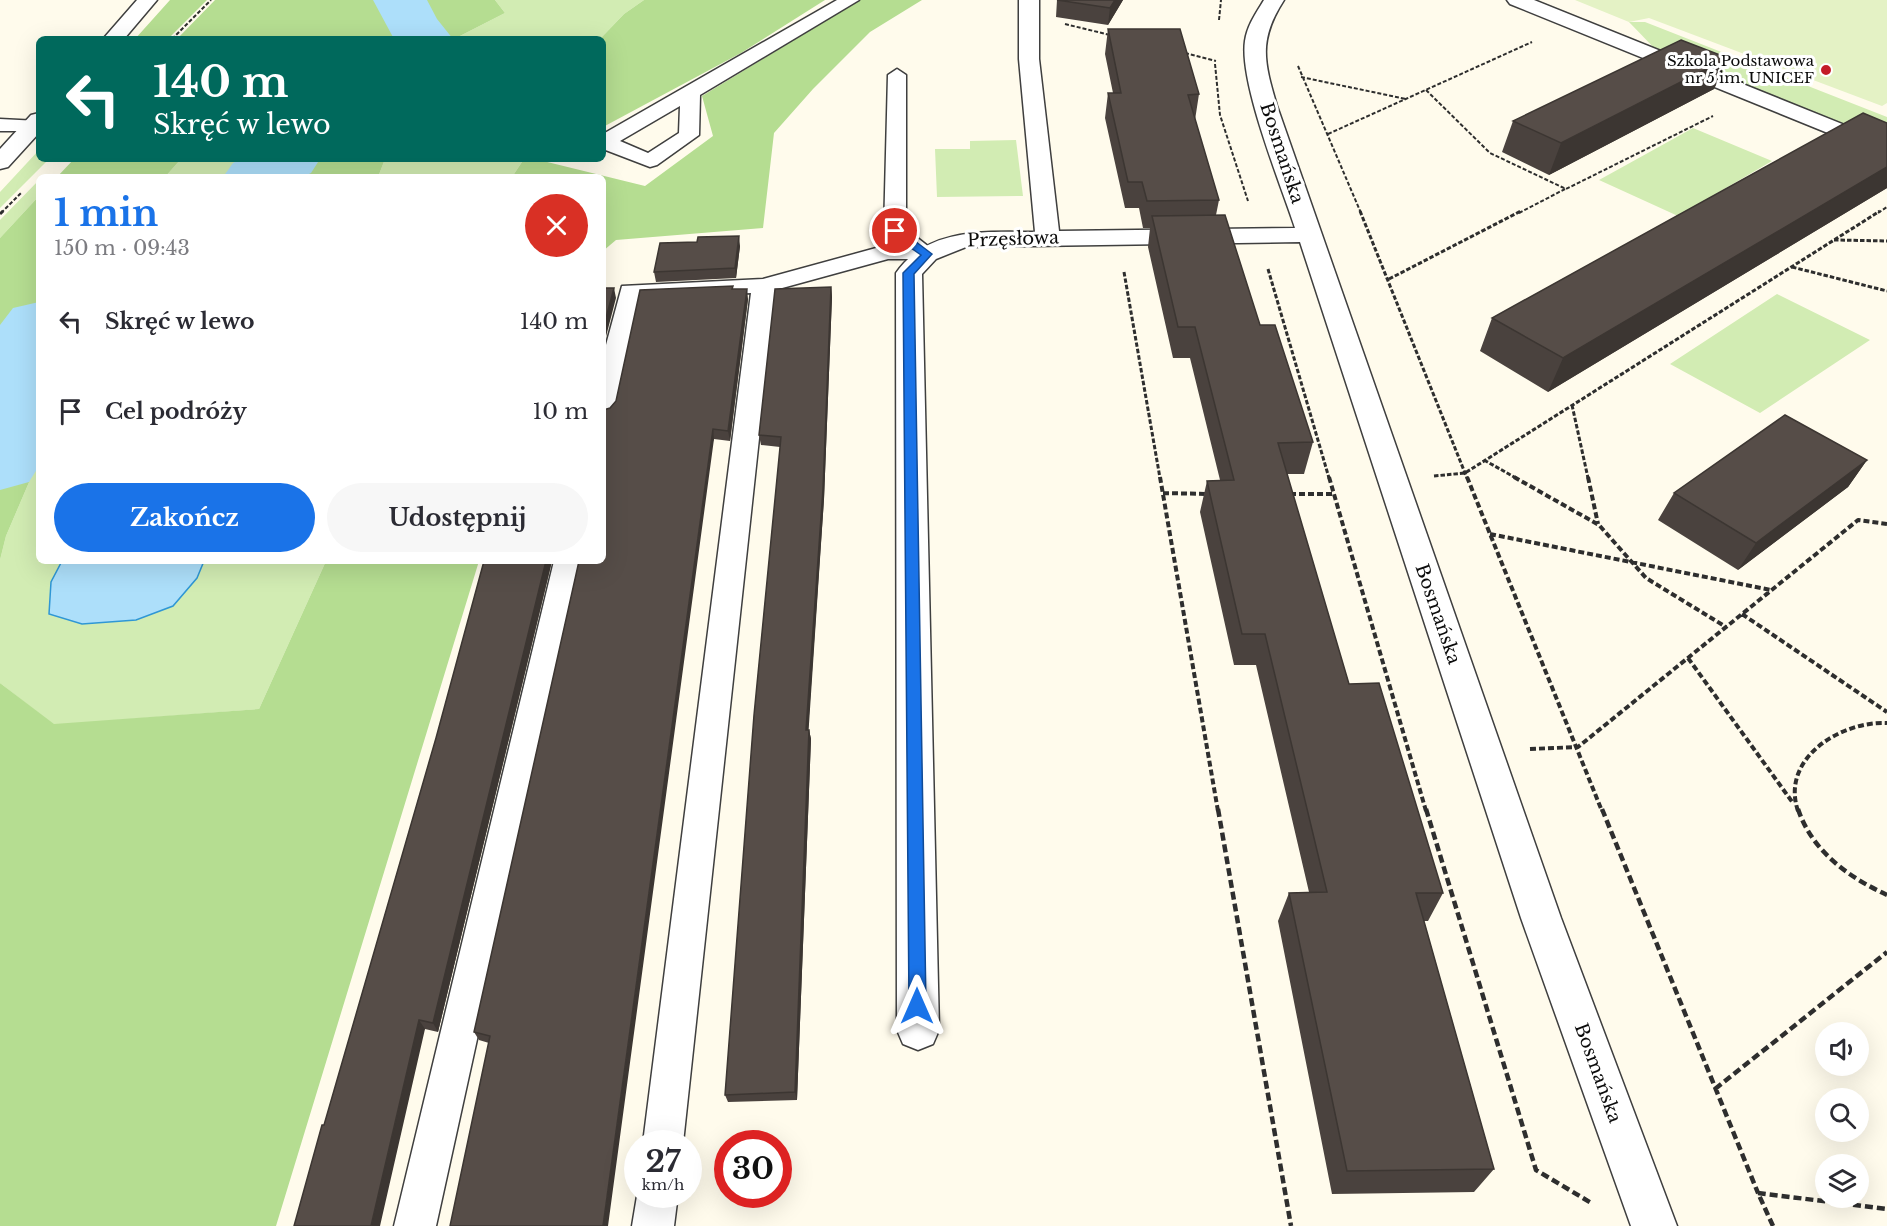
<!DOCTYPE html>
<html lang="pl">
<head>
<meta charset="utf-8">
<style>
  :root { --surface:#fff; --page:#f7f7f7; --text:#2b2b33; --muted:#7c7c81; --accent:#1a73e8 }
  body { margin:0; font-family:"Libre Baskerville",serif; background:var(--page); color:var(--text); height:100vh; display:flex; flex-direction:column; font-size:22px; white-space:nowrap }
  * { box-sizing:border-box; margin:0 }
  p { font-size:20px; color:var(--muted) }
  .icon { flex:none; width:33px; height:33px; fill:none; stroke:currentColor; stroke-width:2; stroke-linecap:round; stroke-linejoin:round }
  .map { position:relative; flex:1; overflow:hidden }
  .details { position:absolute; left:36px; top:174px; width:570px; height:390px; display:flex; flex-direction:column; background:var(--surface); border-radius:9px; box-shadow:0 6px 24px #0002 }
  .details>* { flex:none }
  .banner { position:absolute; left:36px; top:36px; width:570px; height:126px; border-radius:9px; box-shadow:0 6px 24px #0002; background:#00695c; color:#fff; overflow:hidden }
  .fabs { position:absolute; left:1815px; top:1022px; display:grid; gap:12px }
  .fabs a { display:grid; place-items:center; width:54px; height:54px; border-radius:50%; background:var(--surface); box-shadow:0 6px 24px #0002; font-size:30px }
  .speed { position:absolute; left:624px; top:1130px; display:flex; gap:12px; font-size:30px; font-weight:700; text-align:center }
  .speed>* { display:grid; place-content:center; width:78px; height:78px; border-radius:50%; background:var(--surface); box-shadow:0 6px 24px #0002; line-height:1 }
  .speed small { font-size:15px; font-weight:400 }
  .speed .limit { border:9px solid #d22; background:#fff; color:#111 }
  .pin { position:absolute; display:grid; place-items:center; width:51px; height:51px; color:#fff; margin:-26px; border:3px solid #fff; border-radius:50%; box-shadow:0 2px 6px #0007 }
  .me { position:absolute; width:66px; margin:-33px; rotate:0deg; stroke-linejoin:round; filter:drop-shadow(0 0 4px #0008) }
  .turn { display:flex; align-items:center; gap:21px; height:126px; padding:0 18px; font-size:27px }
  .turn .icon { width:78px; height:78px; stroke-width:2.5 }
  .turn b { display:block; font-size:42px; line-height:51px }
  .round { display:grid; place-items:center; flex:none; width:63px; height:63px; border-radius:32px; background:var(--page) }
  .summary { display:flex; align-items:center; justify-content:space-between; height:102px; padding:0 18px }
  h1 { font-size:36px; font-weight:700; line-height:45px; color:var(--accent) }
  .primary-button { display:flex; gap:12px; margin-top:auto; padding:12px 18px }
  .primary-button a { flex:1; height:69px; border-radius:36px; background:var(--accent); color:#fff; font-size:24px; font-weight:700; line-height:69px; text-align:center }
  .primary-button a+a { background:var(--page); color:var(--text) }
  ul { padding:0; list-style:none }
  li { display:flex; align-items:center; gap:18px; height:90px; padding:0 18px }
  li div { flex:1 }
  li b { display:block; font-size:22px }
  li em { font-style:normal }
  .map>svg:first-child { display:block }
  .green { fill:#d2ecb3 }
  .forest { fill:#b5dd91 }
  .pitch { fill:#e4f2c5 }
  .water { fill:#addffa; stroke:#2f97d5; stroke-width:1.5 }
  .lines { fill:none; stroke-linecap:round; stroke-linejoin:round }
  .river { fill:#addffa; fill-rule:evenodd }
  .service-casing { stroke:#3f3f3f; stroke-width:3 }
  .minor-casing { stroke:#3f3f3f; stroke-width:3 }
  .path-far3 { stroke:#2e2e2e; stroke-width:2; stroke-dasharray:4 2; stroke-linecap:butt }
  .path-far2 { stroke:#2e2e2e; stroke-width:3; stroke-dasharray:4.5 2; stroke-linecap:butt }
  .path-far1 { stroke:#2e2e2e; stroke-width:4; stroke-dasharray:6 3; stroke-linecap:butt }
  .path { stroke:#2e2e2e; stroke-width:4.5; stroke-dasharray:8 4; stroke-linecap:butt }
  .service { fill:#fff; fill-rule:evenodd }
  .minor { fill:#fff; fill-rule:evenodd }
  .wall { fill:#4a423e }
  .shaded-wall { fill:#3c3632 }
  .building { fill:#564d48; stroke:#3c3632; stroke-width:1.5 }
  .route { fill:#1a73e8; stroke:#114b97; stroke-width:1.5 }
  .poi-dot { fill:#c41c28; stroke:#fff; stroke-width:2 }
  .labels { text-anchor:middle; stroke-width:6; stroke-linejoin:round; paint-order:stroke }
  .far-poi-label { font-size:15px; fill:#0c0c0c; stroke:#fff; text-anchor:end }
  .street-label { font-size:18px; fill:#0c0c0c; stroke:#fff }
</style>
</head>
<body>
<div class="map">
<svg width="1887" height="1226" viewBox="0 0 1887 1226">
  <rect width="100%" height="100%" fill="#fffbec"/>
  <path class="green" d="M495,0h149l-20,14 -24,25h-146l51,-26z
    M1629,22h16l242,95v28l-229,-93z
    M1693,128l79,33 -94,55 -79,-36z
    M1016,140l7,56 -86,1 -2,-48h35v-8z
    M39,150v9h10l-49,49v-16z
    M181,159h78l-32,18h-62z
    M385,159h139l-12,18h-134z
    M39,180v16l-39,42v-18z
    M1777,294l93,46 -110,73 -90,-49z
    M39,459v102h287l-67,148 -205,16 -54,-42v-123l6,-24z"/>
  <path class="forest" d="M170,0h37l-39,39h-33z
    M215,0h280l10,13 -51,26h-277z
    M644,0h181l-84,53 -138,74v-88h-3l24,-25z
    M860,0h62l-52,32 -57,57 -39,44 -11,95 -147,12 -13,11v-74h-91l12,-18h11l110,27 68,-50 -11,-40z
    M74,159h107l-16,18h-108z
    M259,159h126l-7,18h-151z
    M39,196v263l-33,77 -6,24v-322z
    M326,561h153l-203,665h-276v-543l54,41 205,-15z"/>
  <path class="pitch" d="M1575,0h312v103l-5,3 -233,-88 -20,4z"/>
  <path class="water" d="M62,561h142l-7,17 -24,28 -37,14 -54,4 -33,-10 2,-32z"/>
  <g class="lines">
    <path class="river" d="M373,0h54l10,19 16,20h-59z
      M241,159h79l-9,14 -8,4h-80l10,-14z
      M39,302v164l-10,16 -29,8v-165l13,-17z"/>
    <g class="service-casing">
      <path id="service" d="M837,0h22l-159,95 -1,40 -42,30 -7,2 -47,-18v-15zM680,106l-1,27 -31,20 -28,-12z
        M897,69l9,6v154l32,25 -3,5h-47l-113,31 -92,853h-40l108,-850 -111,5 -24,112 -4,6 -9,2v-62l19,-70 141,-7 124,-34 14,1 -17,-15 4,-156z
        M0,119l39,2v10h-39z
        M554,561h28l-146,665h-42z
        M638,1190v4h40l-4,32h-42z"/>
    </g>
    <g class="minor-casing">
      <path id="minor" d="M137,0h20l-33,39h-21z
        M1019,0h20v59l20,172 236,-3c-14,-43 -56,-145 -50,-187 2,-15 11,-28 19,-41h20c-26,40 -20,62 -7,106l284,812 116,308h-46l-110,-308 -221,-676 -334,5 -30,12 -14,15 17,756 -6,14 -15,6 -15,-6 -6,-14 -1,-757c32,-46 89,-41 139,-41l-16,-173z
        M1507,0h27l353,142v15l-377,-153z
        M39,113v20l-31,34 -8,2v-20l31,-34z"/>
    </g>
    <path class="path-far3" d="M1219,20l2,-20
      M1065,24l45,11
      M172,39l39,-39
      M1185,53l31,8
      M1215,64l5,51 28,86
      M1298,66l63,147
      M1301,77l105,22
      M1426,90l64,63 76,36 147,-73
      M1328,134l204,-92
      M1,213l21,-21
      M1519,213l46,-24
      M1878,213l9,-6"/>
    <path class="path-far2" d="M1360,211l107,267
      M0,214l3,-3
      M1834,240l53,1
      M1792,267l95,24
      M1268,269l61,209
      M1124,272l36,206
      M1389,279l132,-68
      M1572,405l16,73
      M1484,460l32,18
      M1434,476l31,-3 415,-262"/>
    <path class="path-far1" d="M1160,477l58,334
      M1329,477l97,334
      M1467,477l135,334
      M1514,477l85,48 47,53 80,49
      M1588,477l10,47
      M1163,493l44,1
      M1290,494h44
      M1490,534l281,56
      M1742,614l145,98
      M1688,658l105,145
      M1530,749l48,-2 280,-227 29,4
      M1798,811c-18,-53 43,-90 89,-88"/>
    <path class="path" d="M1218,809l73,417
      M1426,809l110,361 57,34
      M1602,809l156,384
      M1798,809c14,42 50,68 89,86
      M1715,1089l172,-137
      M1773,1226l-15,-33 129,16"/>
    <use href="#service" class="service"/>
    <use href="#minor" class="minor"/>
  </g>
  <path class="wall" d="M1057,0h66l-15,25 -52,-8z
    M1108,29l91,65 -4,26 24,80 -3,15 44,110 53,117 -9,32h-17l62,210 94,209 -15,28h-4l70,248 -20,23 -142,2 -54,-273 11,-28 20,-1 -53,-227h-22l-34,-153 7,-31 13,-1 -30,-122h-17l-25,-111 2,-19h-7l-4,-20h-14l-20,-90 3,-25h5l-8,-39z
    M1728,58l-14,31 -165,86 -47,-23 11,-31z
    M1887,123v65l-339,204 -68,-41 12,-33z
    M740,246l-4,32 -80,4 -2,-10z
    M733,286v3l15,10 -18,142 -16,-2 -225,604 -10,-3 -5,-8 105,-471 31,-153z
    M831,287l1,10 -8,202 -16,231h1l2,9 -14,361 -69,2 -3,-7 55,-648 -19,-2 -2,-10z
    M1867,460l-19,27 -110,83 -80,-50 16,-27z
    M484,561h68l-114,471 -13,-3 -101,96 112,-387z"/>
  <path class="shaded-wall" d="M1115,0h8l-15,25 2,-17z
    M1728,58l-14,31 -165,86 12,-32z
    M1887,167v21l-339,204 15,-34z
    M739,236l1,10 -4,32 -1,-10z
    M831,287l1,10 -8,202 -16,240 -2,-9z
    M614,288l2,10 -13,50v-19z
    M747,289l1,10 -18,142 -2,-10z
    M713,429l1,10 -106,787h-5z
    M1867,460l-19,27 -110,83 18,-27z
    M546,561h6l-114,471 -5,-9z
    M809,730l2,9 -14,361 -2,-8z
    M419,1020l6,9 -45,197h-9z"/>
  <path class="building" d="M1057,0h58l-5,8z
    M1108,29h72l19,65 -11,1 31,105 -72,1 -5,-19h-14l-20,-89h13z
    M1681,40l47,18 -167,85 -48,-22z
    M1863,113l24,10v44l-324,191 -71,-40z
    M1225,215l35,110h15l38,117 -35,1 71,241 30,-1 64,210h-27l78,276 -147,2 -58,-278 38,-1 -62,-258h-23l-35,-153 27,-1 -39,-153h-17l-26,-111z
    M739,236l-4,32 -81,4 6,-29 37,-1 1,-5z
    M733,286l-1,3h15l-19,142 -15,-2 -110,797h-153l40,-190 -16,-4 105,-471h24v-151l7,-2 6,-7 24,-111z
    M831,287l-8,202 -17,241h3l-14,362 -70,3 29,-380 27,-278 -22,-2 16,-146z
    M603,288h11l-11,41z
    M1785,415l82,45 -111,83 -82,-50z
    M484,561h62l-113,462 -14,-3 -48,206h-77l28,-101h2l112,-387z"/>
  <path class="route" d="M891,229h8l33,25 -18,20 12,732 -2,6 -7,3 -6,-3 -2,-6 -6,-733 18,-18 -30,-21z"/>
  <circle class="poi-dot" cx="1826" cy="70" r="6"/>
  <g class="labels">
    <g class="far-poi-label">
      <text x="1814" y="66">Szkola Podstawowa<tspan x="1814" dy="17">nr 5 im. UNICEF</tspan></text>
    </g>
    <g class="street-label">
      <text transform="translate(1282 153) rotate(72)" y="6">Bosmańska</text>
      <text transform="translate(1013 239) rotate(-2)" y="6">Przęsłowa</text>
      <text transform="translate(1438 614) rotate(71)" y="6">Bosmańska</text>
      <text transform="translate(1598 1073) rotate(70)" y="6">Bosmańska</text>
    </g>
  </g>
</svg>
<div class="fabs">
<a><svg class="icon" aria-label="sound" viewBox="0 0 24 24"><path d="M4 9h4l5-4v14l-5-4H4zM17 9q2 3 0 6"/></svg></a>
<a><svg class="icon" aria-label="search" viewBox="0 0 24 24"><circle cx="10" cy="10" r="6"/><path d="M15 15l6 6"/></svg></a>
<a><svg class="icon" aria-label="layers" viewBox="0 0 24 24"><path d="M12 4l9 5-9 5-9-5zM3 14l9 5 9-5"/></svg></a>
</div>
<div class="speed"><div>27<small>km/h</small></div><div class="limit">30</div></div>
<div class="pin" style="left:895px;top:231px;background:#d93025"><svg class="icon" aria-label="arrive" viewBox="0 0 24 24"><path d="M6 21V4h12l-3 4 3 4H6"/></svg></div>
<svg class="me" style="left:917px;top:1006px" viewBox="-20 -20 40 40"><path d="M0-17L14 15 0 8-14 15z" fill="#1a73e8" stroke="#fff" stroke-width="4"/></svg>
<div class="banner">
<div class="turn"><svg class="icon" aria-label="left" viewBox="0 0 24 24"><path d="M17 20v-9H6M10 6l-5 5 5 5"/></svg><div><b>140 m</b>Skręć w lewo</div></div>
</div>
<section class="details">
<div class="summary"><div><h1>1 min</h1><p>150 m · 09:43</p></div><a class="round" style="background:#d93025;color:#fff"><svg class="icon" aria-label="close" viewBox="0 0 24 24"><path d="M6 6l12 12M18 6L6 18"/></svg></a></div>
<ul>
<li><svg class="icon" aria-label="left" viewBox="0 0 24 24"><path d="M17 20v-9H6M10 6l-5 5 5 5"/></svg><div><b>Skręć w lewo</b></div><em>140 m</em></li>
<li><svg class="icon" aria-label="arrive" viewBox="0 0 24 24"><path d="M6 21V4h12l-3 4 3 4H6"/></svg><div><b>Cel podróży</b></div><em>10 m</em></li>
</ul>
<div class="primary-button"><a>Zakończ</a><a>Udostępnij</a></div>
</section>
</div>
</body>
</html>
